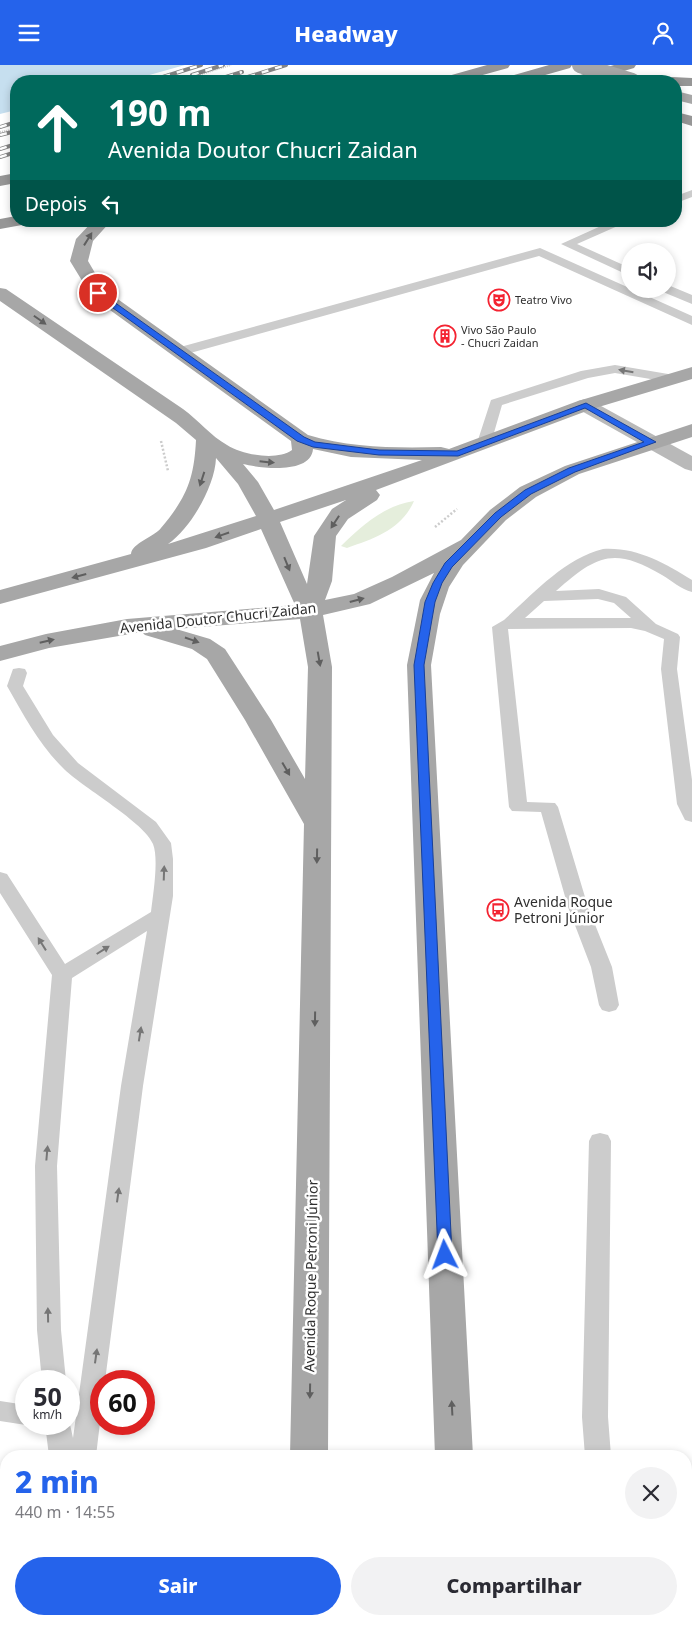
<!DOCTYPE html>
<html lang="pt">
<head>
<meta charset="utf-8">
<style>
  :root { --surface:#fff; --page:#f2f2f3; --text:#2b2b33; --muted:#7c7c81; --accent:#2563eb }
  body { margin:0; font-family:"Noto Sans",sans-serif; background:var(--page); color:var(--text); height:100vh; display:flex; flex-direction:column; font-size:19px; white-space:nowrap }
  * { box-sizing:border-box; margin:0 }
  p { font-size:16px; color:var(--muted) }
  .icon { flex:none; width:28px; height:28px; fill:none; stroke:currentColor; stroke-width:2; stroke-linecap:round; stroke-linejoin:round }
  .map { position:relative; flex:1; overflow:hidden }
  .details { position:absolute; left:0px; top:1385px; width:692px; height:175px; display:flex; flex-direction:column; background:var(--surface); border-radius:20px 20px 0 0; box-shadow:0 2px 8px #0003 }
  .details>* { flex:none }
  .guide { position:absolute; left:10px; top:10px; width:672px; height:152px; border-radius:20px; box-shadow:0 2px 8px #0003; background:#00695c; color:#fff; overflow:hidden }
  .fabs { position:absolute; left:621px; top:178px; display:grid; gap:10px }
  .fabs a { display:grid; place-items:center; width:55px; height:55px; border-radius:50%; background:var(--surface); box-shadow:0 2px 8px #0003; font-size:25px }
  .speed { position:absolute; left:15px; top:1305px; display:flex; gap:10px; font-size:25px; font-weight:700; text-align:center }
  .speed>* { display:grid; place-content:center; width:65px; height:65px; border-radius:50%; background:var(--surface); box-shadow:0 2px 8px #0003; line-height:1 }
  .speed small { font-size:12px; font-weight:400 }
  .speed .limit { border:8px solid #d22; background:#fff; color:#111 }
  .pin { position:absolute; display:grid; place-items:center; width:42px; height:42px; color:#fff; margin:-21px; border:2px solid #fff; border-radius:50%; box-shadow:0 1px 5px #0007 }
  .me { position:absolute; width:55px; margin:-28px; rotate:357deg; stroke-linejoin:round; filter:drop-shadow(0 0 4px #0008) }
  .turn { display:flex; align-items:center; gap:18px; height:105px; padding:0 15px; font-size:22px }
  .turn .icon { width:65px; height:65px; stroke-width:2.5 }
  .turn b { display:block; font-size:35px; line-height:42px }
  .then { display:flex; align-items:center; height:48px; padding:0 15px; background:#0003; gap:10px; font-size:19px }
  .round { display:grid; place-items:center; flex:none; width:52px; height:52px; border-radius:26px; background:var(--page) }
  .overview { display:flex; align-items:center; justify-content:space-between; height:85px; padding:0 15px }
  h1 { font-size:30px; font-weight:800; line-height:38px; color:var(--accent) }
  .cta { display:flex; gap:10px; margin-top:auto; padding:10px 15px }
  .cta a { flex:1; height:58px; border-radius:30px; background:var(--accent); color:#fff; font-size:20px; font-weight:800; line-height:58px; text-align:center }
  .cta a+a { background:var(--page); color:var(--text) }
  header { display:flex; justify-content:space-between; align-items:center; height:65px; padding:0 15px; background:var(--accent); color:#fff; font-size:22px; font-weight:800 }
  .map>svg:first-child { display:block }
  .green { fill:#e5eedc }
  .water { fill:#c6dfef }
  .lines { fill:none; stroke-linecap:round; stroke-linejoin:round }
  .path-far1 { stroke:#ccc; stroke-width:2; stroke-dasharray:1 1; stroke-linecap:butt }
  .path { stroke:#ccc; stroke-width:2.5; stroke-dasharray:2 2; stroke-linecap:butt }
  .lane { fill:#ccc; fill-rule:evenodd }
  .street { fill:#ccc; fill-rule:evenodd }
  .secondary { fill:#b9b9b9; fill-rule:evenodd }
  .primary { fill:#a7a7a7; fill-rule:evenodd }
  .highway { fill:#969696; fill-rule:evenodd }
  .rail-casing { stroke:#848484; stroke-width:4 }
  .rail { stroke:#fff; stroke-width:2.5; stroke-dasharray:7; stroke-linecap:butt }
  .primary-bridge { stroke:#a7a7a7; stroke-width:16 }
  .oneway { fill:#5f5f5f }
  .oneway2 { fill:#767676 }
  .route { fill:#2563eb; stroke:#184099 }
  .labels { text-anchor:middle; stroke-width:5; stroke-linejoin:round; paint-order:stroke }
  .far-poi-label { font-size:11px; fill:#2f2f2f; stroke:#fff; text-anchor:start }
  .street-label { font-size:14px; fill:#2f2f2f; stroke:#fff }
  .poi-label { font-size:14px; fill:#2f2f2f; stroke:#fff; text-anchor:start }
</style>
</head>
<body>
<header><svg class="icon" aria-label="menu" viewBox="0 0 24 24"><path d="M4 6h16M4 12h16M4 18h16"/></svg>Headway<svg class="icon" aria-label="person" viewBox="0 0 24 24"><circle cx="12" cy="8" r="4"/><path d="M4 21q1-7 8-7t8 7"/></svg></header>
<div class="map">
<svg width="692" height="1560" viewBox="0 0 692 1560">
  <rect width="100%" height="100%" fill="#fff"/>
  <path class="green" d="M414,436c-13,29 -39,37 -67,47l-6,-2c22,-21 42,-40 73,-45z"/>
  <path class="water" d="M0,0h185l-57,16h-112v29l-16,4z"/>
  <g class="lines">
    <path class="path-far1" d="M179,16l52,-16
      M0,67l16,-3"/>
    <path class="path" d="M161,376l7,30
      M435,462l22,-18"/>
    <path class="lane" d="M692,125v7l-16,6v-7z
      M612,156h17l-52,23 53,24v8l-69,-32z
      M540,183l152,68v9l-153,-69 -356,99h-10l-2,-3 2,-3z
      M668,220l24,10v9l-29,-12 -2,-3h7z
      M615,300l59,10 7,4 -7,4 -59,-10 -27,5 -86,27 -11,38 -7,4 -7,-4 14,-43 90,-29z
      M603,484c34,-2 61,14 89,31v12c-11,-3 -20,-11 -30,-17 -49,-29 -66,-19 -106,16l43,-2 27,8 30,27 22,10 2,3 -3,32 15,111v42l-7,-2 -8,-16 -16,-135 3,-30 -19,-8 -14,-3 -123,1 19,173 28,1 3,4 30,100 24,60 7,38 -3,5 -7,2 -7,-2 -3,-5 -8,-38 -23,-60 -27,-95 -29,-1 -3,-4 -17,-180 12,-7c30,-27 60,-61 99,-71zM598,534l16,4 17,15h-106l19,-17z
      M19,603l6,1 2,4 -4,13 30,49 25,28 78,59 15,21 2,16v37l-30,190 -38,295h-4v33l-5,42h-47l-4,-32h24v-4l4,18 48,-352 26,-155 -75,47 -15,188 4,164 5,51h-24l-5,-51 -2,-164 17,-191 -52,-82v-21l7,2 58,90 86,-52c2,-17 8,-53 2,-68 -8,-21 -69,-56 -88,-74 -25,-24 -41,-54 -58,-84l6,-17z
      M600,1068l8,2 3,6 -3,276 3,39h-26l-3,-39 7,-276 3,-6z
      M0,1336l26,4v19h5l-5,1 -26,-4z
      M692,1528v26l-9,1 -2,5h-34l3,-6h36v-24z
      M65,1554h28l-1,6h-28z
      M594,1554h28v6h-28z"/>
    <path class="street" d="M391,1554h47l-2,6h-48z"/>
    <path class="secondary" d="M585,334l7,2 100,55v15l-7,-2 -107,-60 -3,-4 3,-4z"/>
    <path class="primary" d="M676,26l16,4v9l-16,-4z
      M93,156h18l-18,20 -5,20 17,29 203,145c43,13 89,13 133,12l8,2 129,-48 114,-34v12l-100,30 -216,81 4,5 -3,5 -29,19 -12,17 -4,45 -7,19 29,-6 38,-17 69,-37 29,-30 30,-23 45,-21 127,-42v13l-113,37 -43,23 -30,23 -43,45 -14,22 -9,27 -9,51 42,791h-38l-28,-791 13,-65 14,-27 -64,31 -47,11 9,52 -4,789h-38l14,-632 -59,-104 -38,-61 -15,-10 -47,-14 -3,-3 -93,16 -49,13v-15l46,-12 81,-15 168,-14 -34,-76 -55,19 -206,56v-14l131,-36c1,-11 23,-17 30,-26 26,-31 33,-49 35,-88l-20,-17 -176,-122v-13l6,1c59,40 118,80 177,120 15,11 28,27 44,36 16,10 50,16 65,5l-1,-9 -199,-144 -22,-36 6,-22zM313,384l38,8 71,3 -148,50 -16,-28 -15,-18c16,4 68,11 70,-15zM216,393l22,26 18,32 -88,28c23,-16 47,-58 48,-86zM346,435l-14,9 -18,27 -7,48 -27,-62zM300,554l8,48 -3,112 -34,-59 -46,-71 -15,-10 -34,-10z
      M286,1554h40v6h-40z
      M442,1554h40l1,6h-40z"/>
    <path class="highway" d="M487,0h23l-2,3 -47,13h-22l2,-3z
      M549,0h23l-2,3 -46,13h-22l2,-3z
      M614,0h22l-2,3 -44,13h-22l2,-3z
      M672,12l20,1v8h-16v-5h-11z
      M676,47l16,4v10l-16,-5z
      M16,108v10l-16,3v-10z
      M16,151v5h8l-2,4 -22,4v-10z"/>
    <g class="rail-casing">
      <path id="rail" d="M192,10l31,-10
        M150,16l51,-16
        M213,16l29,-9
        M235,16l51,-16
        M0,62l16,-5
        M0,70l16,-4
        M0,84l16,-5
        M0,92l16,-5"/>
    </g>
    <use href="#rail" class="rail"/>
    <path class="primary-bridge" d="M580,0l52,16"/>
  </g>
  <defs><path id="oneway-solid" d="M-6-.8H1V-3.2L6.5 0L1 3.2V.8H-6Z" transform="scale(1.25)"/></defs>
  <g class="oneway">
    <use href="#oneway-solid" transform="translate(88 174) rotate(-58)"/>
    <use href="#oneway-solid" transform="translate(40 255) rotate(35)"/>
    <use href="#oneway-solid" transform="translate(267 397) rotate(6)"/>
    <use href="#oneway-solid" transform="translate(202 414) rotate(108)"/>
    <use href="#oneway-solid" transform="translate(335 457) rotate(123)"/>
    <use href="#oneway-solid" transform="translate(222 470) rotate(161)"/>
    <use href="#oneway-solid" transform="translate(287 499) rotate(68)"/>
    <use href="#oneway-solid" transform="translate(79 511) rotate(165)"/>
    <use href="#oneway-solid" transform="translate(357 535) rotate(-15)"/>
    <use href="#oneway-solid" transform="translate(192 575) rotate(19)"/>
    <use href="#oneway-solid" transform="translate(47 576) rotate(-13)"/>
    <use href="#oneway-solid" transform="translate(319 594) rotate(80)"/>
    <use href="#oneway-solid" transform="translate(286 704) rotate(60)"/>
    <use href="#oneway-solid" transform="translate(317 791) rotate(91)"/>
    <use href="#oneway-solid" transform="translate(315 954) rotate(91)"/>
    <use href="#oneway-solid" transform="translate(310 1326) rotate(91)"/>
    <use href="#oneway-solid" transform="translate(452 1343) rotate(-93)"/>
  </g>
  <g class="oneway2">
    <use href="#oneway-solid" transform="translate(626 306) rotate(-170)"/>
    <use href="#oneway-solid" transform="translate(164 808) rotate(-88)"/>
    <use href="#oneway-solid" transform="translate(42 879) rotate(-122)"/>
    <use href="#oneway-solid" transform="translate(103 885) rotate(-32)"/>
    <use href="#oneway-solid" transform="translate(140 969) rotate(-81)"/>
    <use href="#oneway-solid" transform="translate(47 1088) rotate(-85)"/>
    <use href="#oneway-solid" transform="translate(118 1130) rotate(-82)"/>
    <use href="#oneway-solid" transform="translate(48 1250) rotate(-91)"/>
    <use href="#oneway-solid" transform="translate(96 1291) rotate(-82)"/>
  </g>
  <path class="route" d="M95,227h5l204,145 11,5 64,8 78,1 129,-48 70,39 -81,30 -44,22 -30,23 -49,50 -10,16 -7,19 -11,63 28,590 -2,4h-10l-2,-4 -24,-590 11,-63 8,-19 12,-20 50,-50 30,-23 44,-22 75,-26 -59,-34 -127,48 -79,-1 -66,-8 -16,-6 -202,-146z"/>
  <defs>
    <g id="theatre-ring" transform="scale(1.125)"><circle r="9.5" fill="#fff" stroke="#f42331" stroke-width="1.5"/><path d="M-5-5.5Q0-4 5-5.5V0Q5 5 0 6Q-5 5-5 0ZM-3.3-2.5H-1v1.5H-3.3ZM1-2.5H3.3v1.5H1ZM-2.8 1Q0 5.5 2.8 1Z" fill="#f42331"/></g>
    <g id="building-ring" transform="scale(1.125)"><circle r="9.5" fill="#fff" stroke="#f42331" stroke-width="1.5"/><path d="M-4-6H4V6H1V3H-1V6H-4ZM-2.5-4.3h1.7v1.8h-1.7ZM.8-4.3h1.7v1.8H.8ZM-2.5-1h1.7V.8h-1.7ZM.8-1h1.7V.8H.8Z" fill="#f42331"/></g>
    <g id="bus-ring" transform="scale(1.125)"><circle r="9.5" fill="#fff" stroke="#f42331" stroke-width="1.5"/><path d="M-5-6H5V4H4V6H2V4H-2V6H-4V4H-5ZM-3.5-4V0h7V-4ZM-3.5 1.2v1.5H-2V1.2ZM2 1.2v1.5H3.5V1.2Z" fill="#f42331"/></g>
  </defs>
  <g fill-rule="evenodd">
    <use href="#theatre-ring" x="499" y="235"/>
    <use href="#building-ring" x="445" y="271"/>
    <use href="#bus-ring" x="498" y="845"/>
  </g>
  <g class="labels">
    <g class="far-poi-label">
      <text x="515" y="239">Teatro Vivo</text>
      <text x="461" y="269">Vivo São Paulo<tspan x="461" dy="13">- Chucri Zaidan</tspan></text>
    </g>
    <g class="street-label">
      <text transform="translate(218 553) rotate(-6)" y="5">Avenida Doutor Chucri Zaidan</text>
      <text transform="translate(311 1211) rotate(-89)" y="5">Avenida Roque Petroni Júnior</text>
    </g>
    <g class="poi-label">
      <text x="514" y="842">Avenida Roque<tspan x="514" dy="16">Petroni Júnior</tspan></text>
    </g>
  </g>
</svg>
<div class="fabs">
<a><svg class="icon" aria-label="sound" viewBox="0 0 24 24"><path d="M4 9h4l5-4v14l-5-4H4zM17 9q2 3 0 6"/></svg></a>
</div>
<div class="speed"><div>50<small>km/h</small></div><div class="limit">60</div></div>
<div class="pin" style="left:98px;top:228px;background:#d93025"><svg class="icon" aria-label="arrive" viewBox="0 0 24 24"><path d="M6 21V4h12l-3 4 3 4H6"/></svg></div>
<svg class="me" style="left:445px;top:1190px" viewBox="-20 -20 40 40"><path d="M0-17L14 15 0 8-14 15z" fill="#2563eb" stroke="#fff" stroke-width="4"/></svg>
<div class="guide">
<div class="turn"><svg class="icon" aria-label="ahead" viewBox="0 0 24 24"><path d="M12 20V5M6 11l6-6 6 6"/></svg><div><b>190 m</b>Avenida Doutor Chucri Zaidan</div></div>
<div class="then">Depois<svg class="icon" aria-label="left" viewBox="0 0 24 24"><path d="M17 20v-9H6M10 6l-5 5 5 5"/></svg></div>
</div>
<section class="details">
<div class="overview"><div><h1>2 min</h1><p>440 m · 14:55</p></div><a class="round"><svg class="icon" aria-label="close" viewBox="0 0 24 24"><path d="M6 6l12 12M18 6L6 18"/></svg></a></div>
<div class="cta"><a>Sair</a><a>Compartilhar</a></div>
</section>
</div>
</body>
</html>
